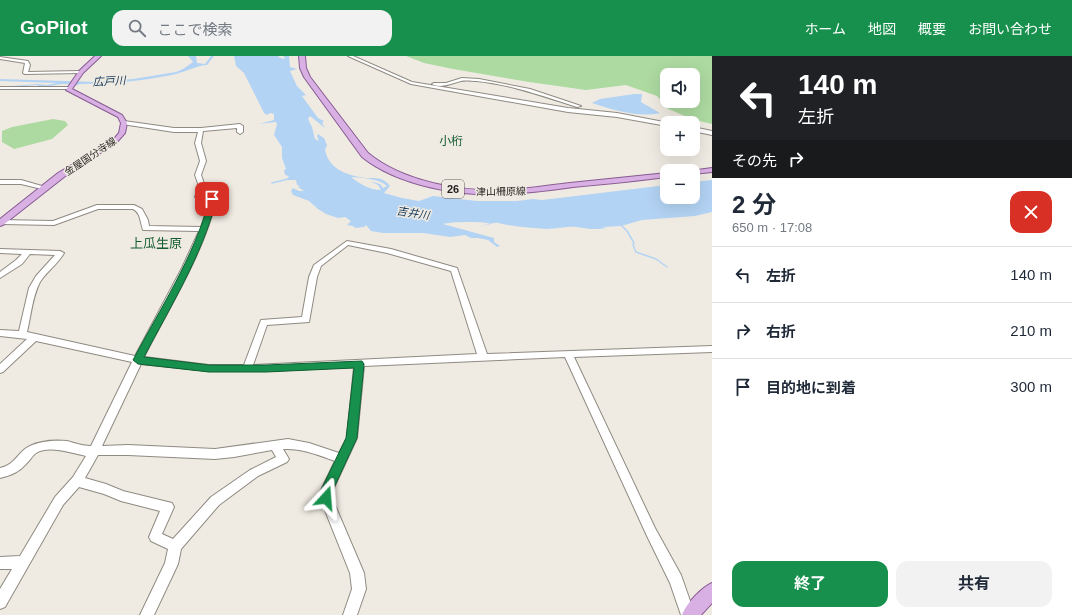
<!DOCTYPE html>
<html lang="ja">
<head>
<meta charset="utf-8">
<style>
  :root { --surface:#fff; --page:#f2f2f3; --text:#1f2937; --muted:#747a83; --line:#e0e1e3; --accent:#16904c }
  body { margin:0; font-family:Helvetica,"Noto Sans JP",sans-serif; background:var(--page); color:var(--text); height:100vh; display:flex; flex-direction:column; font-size:15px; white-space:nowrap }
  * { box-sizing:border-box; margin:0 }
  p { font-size:13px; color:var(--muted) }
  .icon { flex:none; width:22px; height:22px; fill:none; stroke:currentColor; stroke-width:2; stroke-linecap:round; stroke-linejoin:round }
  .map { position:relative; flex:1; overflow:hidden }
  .details { display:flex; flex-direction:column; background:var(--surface); width:360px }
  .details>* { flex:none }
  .top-card { background:#202124; color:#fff; overflow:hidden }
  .controls { position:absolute; left:660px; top:12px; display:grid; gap:8px }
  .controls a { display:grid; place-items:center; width:40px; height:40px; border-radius:8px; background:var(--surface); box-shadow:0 4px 16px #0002; font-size:20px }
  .pin { position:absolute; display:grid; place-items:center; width:34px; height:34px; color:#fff; margin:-17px; border-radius:8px; box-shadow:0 2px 6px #0006 }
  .me { position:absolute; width:44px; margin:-22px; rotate:19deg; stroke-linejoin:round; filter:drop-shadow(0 0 3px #0008) }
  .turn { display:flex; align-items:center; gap:14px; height:84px; padding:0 20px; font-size:18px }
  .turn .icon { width:52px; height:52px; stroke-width:2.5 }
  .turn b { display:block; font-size:28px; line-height:34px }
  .then { display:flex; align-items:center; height:38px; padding:0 20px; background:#0003; gap:8px; font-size:15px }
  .round { display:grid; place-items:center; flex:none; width:42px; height:42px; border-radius:12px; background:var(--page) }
  .summary { display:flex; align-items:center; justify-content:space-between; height:68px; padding:0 20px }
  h1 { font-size:24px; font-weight:700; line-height:30px }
  .action { display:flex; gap:8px; margin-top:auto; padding:8px 20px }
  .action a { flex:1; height:46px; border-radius:12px; background:var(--accent); color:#fff; font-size:16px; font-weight:700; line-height:46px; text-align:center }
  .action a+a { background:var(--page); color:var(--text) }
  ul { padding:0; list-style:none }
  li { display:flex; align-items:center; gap:12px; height:56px; padding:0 20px; border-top:1px solid var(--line) }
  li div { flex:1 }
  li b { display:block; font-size:15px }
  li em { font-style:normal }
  header { display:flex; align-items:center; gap:24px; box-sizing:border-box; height:56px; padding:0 20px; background:var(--accent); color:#fff }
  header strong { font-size:19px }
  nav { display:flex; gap:22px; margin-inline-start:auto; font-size:14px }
  .search { width:280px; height:36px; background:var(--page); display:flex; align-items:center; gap:10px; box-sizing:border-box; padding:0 14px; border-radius:12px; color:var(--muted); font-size:15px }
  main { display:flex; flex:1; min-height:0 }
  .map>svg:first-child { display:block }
  .green { fill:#addaa1; fill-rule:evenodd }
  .water { fill:#b3d3f4; fill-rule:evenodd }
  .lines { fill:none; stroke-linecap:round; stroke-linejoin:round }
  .stream { stroke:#b3d3f4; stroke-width:1.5 }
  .minor-casing { stroke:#8f8a82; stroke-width:2 }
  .major-casing { stroke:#875b92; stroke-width:2 }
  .minor { fill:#fff; fill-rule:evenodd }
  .major { fill:#d8b0e3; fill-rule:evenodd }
  .route { fill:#16904c; stroke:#0e5e31 }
  .labels { text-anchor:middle; stroke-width:3; stroke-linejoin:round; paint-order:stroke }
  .far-street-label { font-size:10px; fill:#211f1c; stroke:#f0ebe2 }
  .far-water-label { font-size:11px; font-style:italic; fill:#11365a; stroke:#f0ebe2 }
  .shield { fill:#f0ebe2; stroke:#5f5c57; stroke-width:1 }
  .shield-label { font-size:11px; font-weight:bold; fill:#211f1c }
  .far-quarter-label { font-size:12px; fill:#135c31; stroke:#f0ebe2 }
  .neighbourhood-label { font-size:13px; fill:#135c31; stroke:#f0ebe2 }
</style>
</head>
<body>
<header>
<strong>GoPilot</strong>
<div class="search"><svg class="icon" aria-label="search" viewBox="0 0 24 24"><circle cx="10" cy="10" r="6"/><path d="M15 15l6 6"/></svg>ここで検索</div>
<nav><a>ホーム</a><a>地図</a><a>概要</a><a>お問い合わせ</a></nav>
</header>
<main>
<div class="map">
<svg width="712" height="559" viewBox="0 0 712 559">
  <rect width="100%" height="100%" fill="#f0ebe2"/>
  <path class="green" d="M406,0h306v68l-17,-4 -27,-11 -11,-13 -31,-11 -40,5 -57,-8 -76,-13 -29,-6zM667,19h26v26h-26z
    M53,63l12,2 3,4 -16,14 -38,10 -12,-7v-11l10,-4z"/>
  <path class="water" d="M188,0h8l1,7 8,1 6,-8h3l-7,9c-9,0 -24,8 -35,10 -31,6 -61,9 -92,9l-5,2 -1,-2h-12l-19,3 -7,-2 -21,2h-15l37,-3 10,1 10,-2 -57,-2v-2l97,3 36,-3 43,-7 7,-3 10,-7z
    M234,0h45l-1,1 6,2 1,-1 -2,-2h6l1,11 7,2 -7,2 7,15 9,9 -4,1 16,22 6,3 -2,2 3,5 -15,-12 -2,3 4,8 3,12 4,2 -2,-5 1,-2 6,4 3,7 -2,5c4,18 19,24 35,27 11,3 21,-3 30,9l-6,7 18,5 17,3 14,-5 44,5h40l16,-2 9,1 125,-15v12h26v-15l19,-2v32l-17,4 -53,4 -21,6 -19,1 5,1c-10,2 -20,1 -30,-1 -6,-1 -23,2 -30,2 -16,-1 -33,-2 -49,-6 -3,-1 -16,3 -20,4l13,-3c-8,-3 -40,-2 -48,0l51,14v4l6,4 -3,1 -9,-7 -10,-2h-7l-6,-3 -15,2 -27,-4h-40l-12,-2 -5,-6 -2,2 -9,1 -2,-2 -6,-1 4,-4 -6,-4 -7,1 -12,-4 -8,-5 -9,-8 -16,-6 -2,-4 2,-3 6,3h5l-6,-4 2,-1 -3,-1 -1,-5h-10l3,-4 -4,-1 -1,-5 2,-1 -4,-11v-11l-8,-12 3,-11 -1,-2 -17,2 15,-4v-6l-4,-1 -3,2 -3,-2 -20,-40 -8,-7zM351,121c13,1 26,1 36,9l-4,2 -3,-4 -10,-3 8,4 3,5c-11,0 -21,-6 -30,-13z
    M634,38h8l-1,8 19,11c-21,5 -48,-3 -68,-10l8,-4z"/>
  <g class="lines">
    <path class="stream" d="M272,127l16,-4
      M620,168l7,7 7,12 -1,2 3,7 20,7 11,8"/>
    <g class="minor-casing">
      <path id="minor" d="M348,0h5l59,26 156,26 49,5 52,10h-2v3l-50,-9 -49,-5 -157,-28z
        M0,1l28,4 2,4 -2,7 53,-1 2,1 -2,1 -56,1 -2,-1 2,-10 -25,-4z
        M462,22l17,1 51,10 51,17 -4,1c-32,-10 -67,-23 -101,-26 -4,0 -10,-1 -15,0 -9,2 -20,8 -29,3l2,-1h12z
        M0,31h69l2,1 -2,1h-69z
        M124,65l50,7h27l39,-4 3,2v6l-3,2 -3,-2v-4l-34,3 -2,12 5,18 -5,14 4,11 -3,10 11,2 3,3c-13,53 -47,107 -72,156l65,8h35l17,-45 41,-3 7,-40 5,-12 33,-24 44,8 66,19 30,86 225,-8v6l-138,5 81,171 26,47 14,40h-14l-11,-32 -23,-47 -82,-179 -201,9 -7,72 -25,54v6l32,75 2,16 -9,26h-14l9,-26 -2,-16 -30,-75v-6l15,-31c-16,-6 -34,-13 -52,-12l6,10 -2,3 -29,14 -39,29 -38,44 -3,15 -24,51h-14l25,-52 3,-14 -17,-8 -2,-4 11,-26 -39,-10 -17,-7 -25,-7 -16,18 -58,102 -5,2v-20l12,-20h-12v-12l20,-1 35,-59 18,-20 13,-21c-15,-3 -36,-11 -50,-3 -3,2 -6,7 -9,10 -8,9 -15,12 -27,15v-10c17,-4 17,-16 30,-22 10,-5 25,-6 37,-5 8,2 15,5 24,5l41,-84 -96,-21 -33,31 -3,1v-9l27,-25 -27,-3v-6l19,1 10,-43 7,-12 19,-21 -25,-1 -8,10 -22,14v-6l16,-12 6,-6 -22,-1v-4l60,2 4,2c-6,11 -17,18 -24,29 -8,15 -9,34 -13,50l108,24 47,-88 17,-37 -56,-1c-3,-8 -2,-17 -10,-21h-35l-44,16 -53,-1 -1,-4 53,1 44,-16h37l8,4 6,11 1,6 52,1 9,-26 -15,-4 4,-11 -4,-11 5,-14 -5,-18 3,-11h-24l-52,-8 -1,-1zM348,189l39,8 64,18 26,83 -224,11 14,-40 42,-3 8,-45 4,-11zM141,308l68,7h57l88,-4 -7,71 -8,15 -30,-10 -21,-4 -73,10 -87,-4 -26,1zM272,394l4,7 -26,13 -39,27 -38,42 -11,-5 12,-27 -2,-4 -49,-12 -17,-7 -21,-6 13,-23h30l87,4 19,-2z
        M693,71l19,4v4l-19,-4z
        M0,124h21l28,8 -3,2 -25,-6h-21z"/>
    </g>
    <g class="major-casing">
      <path id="major" d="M95,0h6l-18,17 -11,16 50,26 5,8 -2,10 -8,9 -53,35 -61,48 -3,1v-7l58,-46 55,-33 6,-7 2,-10 -3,-6 -52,-27 13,-19z
        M299,0h6l1,12 4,9 58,76c35,29 94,39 138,37 22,-1 43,-5 64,-7 32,-3 65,-7 97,-10v4c-31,4 -62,7 -94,10 -22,3 -44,6 -66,7 -46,3 -109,-8 -145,-37l-58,-80 -4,-9z
        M712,112v4l-19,2v-3h-3z
        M712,527v20l-11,12h-19c4,-11 19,-27 30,-32z"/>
    </g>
    <use href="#minor" class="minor"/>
    <use href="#major" class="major"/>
  </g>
  <path class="route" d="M212,141l4,4c-14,55 -46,106 -72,156l65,8h57l96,-4 2,3 -7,74 -25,54 -2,9 -4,2 -5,-2 -1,-9 26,-54 8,-70 -88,4h-57l-71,-8 -5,-4c27,-51 61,-103 76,-159l-1,-2z"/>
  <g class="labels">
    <g class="far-street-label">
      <text transform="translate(90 100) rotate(-34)" y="4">金屋国分寺線</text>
      <text transform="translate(501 135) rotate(-1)" y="4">津山柵原線</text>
    </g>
    <g class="far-water-label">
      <text transform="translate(109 25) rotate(-3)" y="4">広戸川</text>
      <text transform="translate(413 157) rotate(9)" y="4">吉井川</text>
    </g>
    <rect class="shield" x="442" y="124" width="22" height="18" rx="3"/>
    <g class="shield-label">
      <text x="453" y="137">26</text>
    </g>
    <g class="far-quarter-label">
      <text x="451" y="89">小桁</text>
    </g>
    <g class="neighbourhood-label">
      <text x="156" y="192">上瓜生原</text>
    </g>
  </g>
</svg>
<div class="controls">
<a><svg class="icon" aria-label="sound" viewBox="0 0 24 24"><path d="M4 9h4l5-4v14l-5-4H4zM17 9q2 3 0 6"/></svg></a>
<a>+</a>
<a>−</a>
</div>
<div class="pin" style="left:212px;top:143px;background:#d93025"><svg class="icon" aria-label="arrive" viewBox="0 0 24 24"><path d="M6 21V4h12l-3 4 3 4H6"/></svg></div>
<svg class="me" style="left:326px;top:442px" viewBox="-20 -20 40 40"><path d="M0-17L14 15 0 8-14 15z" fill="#16904c" stroke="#fff" stroke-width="4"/></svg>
</div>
<section class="details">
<div class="top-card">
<div class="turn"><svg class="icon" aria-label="left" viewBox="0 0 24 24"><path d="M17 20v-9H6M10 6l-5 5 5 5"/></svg><div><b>140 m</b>左折</div></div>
<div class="then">その先<svg class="icon" aria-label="right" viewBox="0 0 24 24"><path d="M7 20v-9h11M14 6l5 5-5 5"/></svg></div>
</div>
<div class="summary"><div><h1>2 分</h1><p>650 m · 17:08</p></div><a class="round" style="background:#d93025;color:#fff"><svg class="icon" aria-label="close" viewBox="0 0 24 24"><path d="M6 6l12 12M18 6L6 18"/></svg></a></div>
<ul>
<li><svg class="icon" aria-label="left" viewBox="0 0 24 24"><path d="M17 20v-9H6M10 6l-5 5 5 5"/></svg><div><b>左折</b></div><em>140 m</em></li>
<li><svg class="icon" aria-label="right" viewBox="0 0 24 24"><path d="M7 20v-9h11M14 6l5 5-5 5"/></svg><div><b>右折</b></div><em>210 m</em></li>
<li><svg class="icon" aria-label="arrive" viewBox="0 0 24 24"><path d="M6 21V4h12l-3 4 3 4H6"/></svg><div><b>目的地に到着</b></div><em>300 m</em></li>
</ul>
<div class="action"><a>終了</a><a>共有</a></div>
</section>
</main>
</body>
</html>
